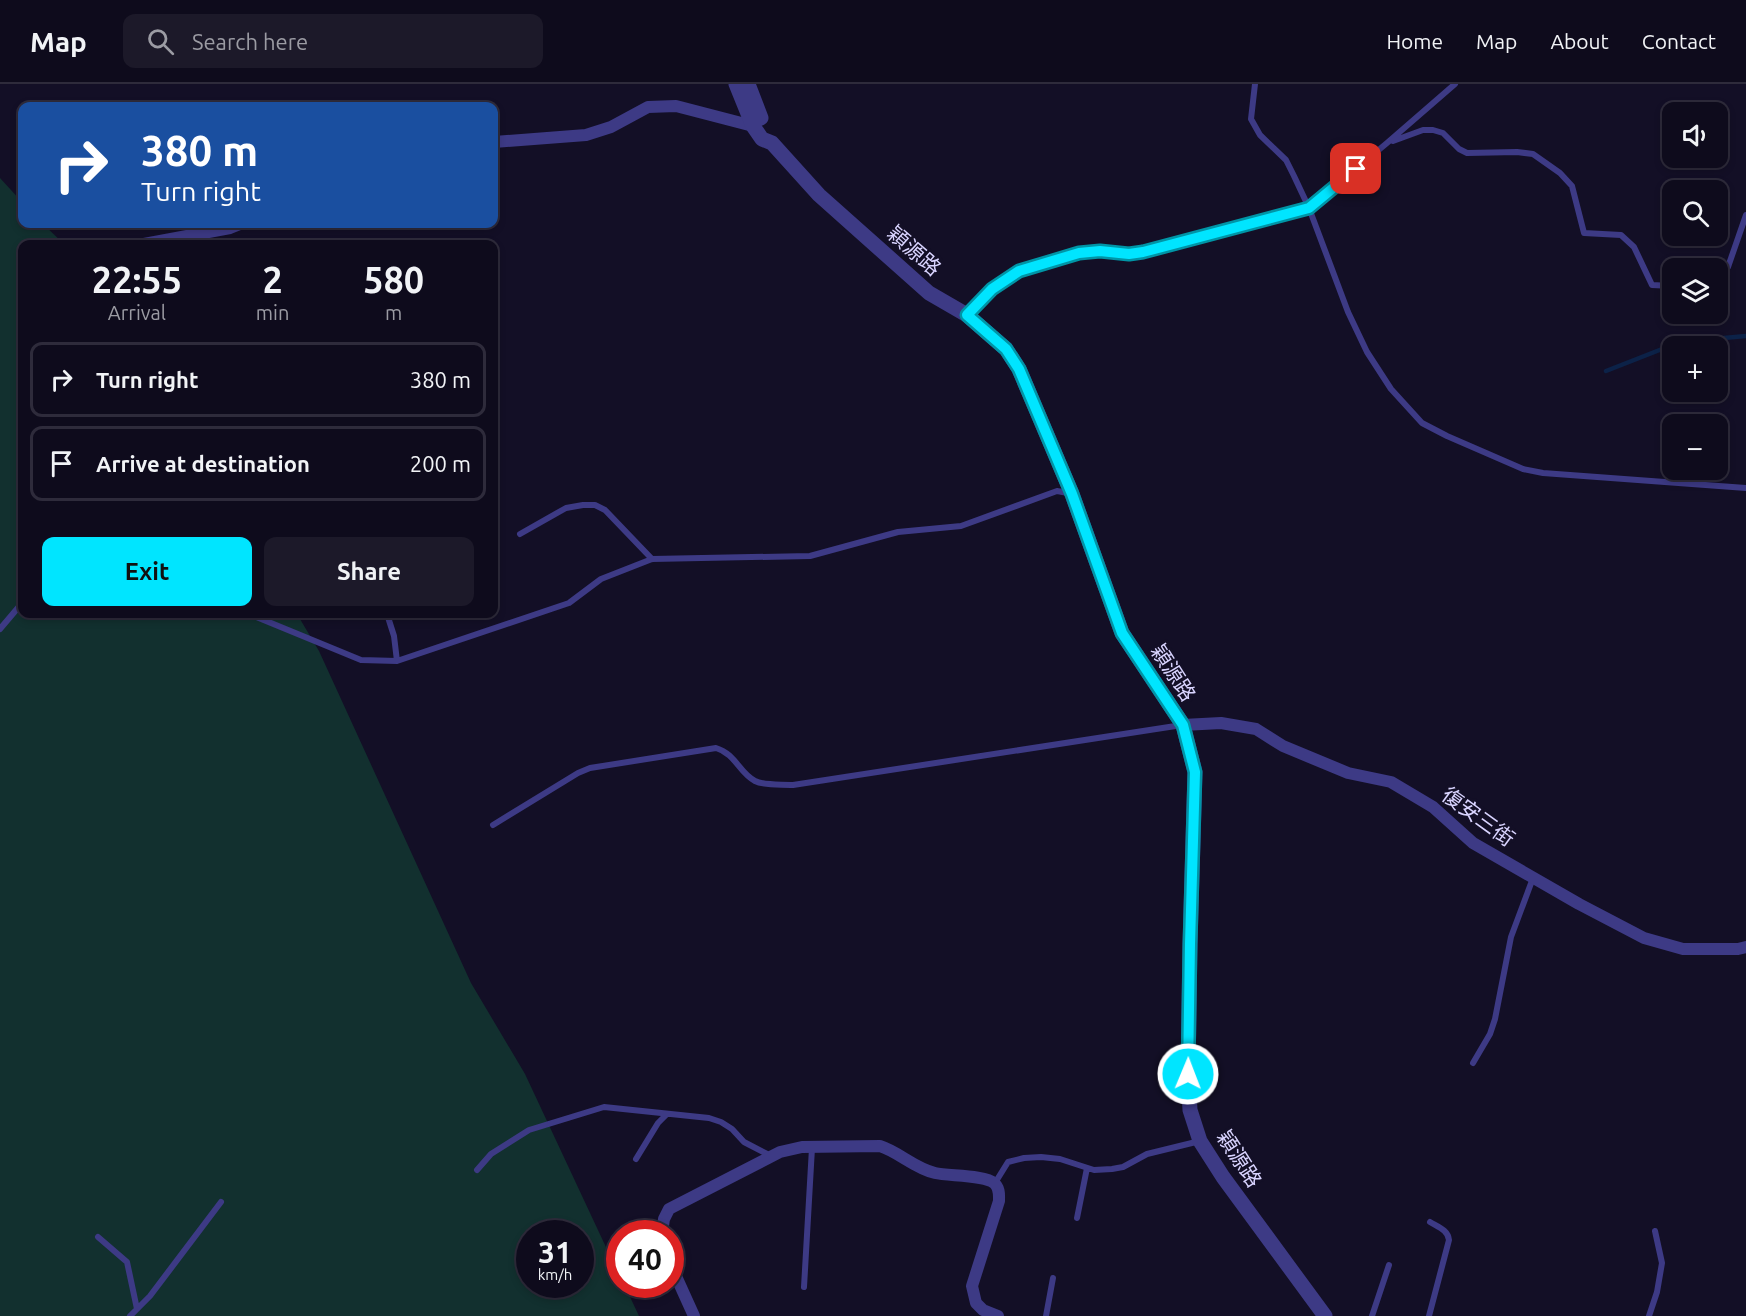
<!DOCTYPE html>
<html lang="en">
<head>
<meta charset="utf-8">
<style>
  :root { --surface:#0e0b1c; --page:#1c1929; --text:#f1f3f6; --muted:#9b9ba3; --line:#2e2b3b; --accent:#00e5ff }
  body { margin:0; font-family:Ubuntu,"Noto Sans TC",sans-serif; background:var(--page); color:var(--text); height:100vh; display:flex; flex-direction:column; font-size:22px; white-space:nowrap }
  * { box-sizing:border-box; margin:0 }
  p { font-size:20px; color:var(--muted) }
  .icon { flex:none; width:33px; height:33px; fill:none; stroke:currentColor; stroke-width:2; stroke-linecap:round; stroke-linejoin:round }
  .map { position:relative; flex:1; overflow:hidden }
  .details { position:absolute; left:18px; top:156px; width:480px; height:378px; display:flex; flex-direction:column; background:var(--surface); border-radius:12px; box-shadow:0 3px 9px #0003,0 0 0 2px var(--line) }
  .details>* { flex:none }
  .banner { position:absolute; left:18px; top:18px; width:480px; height:126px; border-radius:12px; box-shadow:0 3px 9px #0003,0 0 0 2px var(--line); background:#1a4fa0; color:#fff; overflow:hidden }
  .controls { position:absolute; left:1662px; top:18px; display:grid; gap:12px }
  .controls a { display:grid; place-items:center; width:66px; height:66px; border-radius:12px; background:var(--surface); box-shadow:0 3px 9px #0003,0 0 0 2px var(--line); font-size:30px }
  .speed { position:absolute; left:516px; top:1136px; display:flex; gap:12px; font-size:30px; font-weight:700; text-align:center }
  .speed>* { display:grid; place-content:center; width:78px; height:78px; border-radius:50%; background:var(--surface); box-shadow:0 3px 9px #0003,0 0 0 2px var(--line); line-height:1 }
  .speed small { font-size:15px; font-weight:400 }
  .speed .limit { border:9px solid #d22; background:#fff; color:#111 }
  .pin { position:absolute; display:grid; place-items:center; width:51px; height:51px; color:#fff; margin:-26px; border-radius:12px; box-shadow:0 3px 9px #0006 }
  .me { position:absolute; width:66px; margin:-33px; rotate:1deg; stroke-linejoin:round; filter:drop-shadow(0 0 4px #0008) }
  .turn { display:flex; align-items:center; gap:21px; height:126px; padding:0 24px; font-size:27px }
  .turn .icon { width:78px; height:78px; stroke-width:2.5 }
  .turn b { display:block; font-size:42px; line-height:51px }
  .eta { display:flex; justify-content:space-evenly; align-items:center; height:102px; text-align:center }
  .eta b { font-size:36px; font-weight:700; line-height:42px }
  .cta { display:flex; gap:12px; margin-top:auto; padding:12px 24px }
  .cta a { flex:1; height:69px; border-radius:12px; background:var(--accent); color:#111; font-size:24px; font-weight:700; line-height:69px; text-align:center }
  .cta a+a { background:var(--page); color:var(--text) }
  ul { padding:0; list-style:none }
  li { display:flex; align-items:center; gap:18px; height:75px; margin:0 12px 9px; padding:0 12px; border:3px solid var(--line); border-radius:12px }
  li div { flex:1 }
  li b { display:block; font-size:22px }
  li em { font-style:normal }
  header { display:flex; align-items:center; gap:36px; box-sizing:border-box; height:84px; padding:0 30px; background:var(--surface); border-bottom:2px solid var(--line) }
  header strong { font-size:28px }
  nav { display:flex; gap:33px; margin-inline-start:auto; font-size:21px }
  .search { width:420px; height:54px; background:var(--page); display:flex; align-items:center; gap:15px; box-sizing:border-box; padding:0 21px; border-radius:12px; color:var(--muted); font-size:22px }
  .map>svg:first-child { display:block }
  .green { fill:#12302f; fill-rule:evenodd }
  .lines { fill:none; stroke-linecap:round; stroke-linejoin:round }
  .stream { stroke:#0c2248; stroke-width:4.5 }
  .service { stroke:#3d3a85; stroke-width:6 }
  .minor { stroke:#3d3a85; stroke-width:12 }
  .tertiary { stroke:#3d3a85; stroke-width:15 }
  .route-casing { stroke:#0095a6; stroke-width:15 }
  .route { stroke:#00e5ff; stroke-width:10 }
  .labels { text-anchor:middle; stroke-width:6; stroke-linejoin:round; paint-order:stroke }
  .street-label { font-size:21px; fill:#d9d4ff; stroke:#130f26 }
</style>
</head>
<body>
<header>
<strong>Map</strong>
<div class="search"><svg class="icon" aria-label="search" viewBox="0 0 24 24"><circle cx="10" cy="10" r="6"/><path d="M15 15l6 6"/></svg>Search here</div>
<nav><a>Home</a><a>Map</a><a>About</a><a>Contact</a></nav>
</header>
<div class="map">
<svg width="1746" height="1232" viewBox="0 0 1746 1232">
  <rect width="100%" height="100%" fill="#130f26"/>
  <path class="green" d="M0,94l22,24v22h21l21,20h-42v370h275l22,37 152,332 54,91 94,201 1,9h4l15,32h-639zM530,1149h50v51h-50z"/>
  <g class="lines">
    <path class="stream" d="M1606,287l74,-29 66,-6"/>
    <path class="service" d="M1255,0l-4,35 9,16 26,25 8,16 15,32 39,104 19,40 24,37 31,34 25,13 76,33 20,4 203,15
      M1393,57l30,-11h10l10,3 16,16 8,4 50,-1 16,2 27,19 12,13 12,47 37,2 13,12 18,38 20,1
      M1718,196l10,-13 18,-52
      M968,230l24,-25 27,-18 60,-18 21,-2 29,3 14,-2 166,-44 78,-65 68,-59
      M520,450l46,-26 17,-3h12l10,5 47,49
      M249,530l112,46 36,1 172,-58 32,-24 51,-20 158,-3 88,-24 63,-6 96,-35 11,2
      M387,530l7,22 3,25
      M0,545l22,-26
      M493,741l85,-52 12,-5 126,-20c20,6 23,25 39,33 10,5 26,3 38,4l389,-60
      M1473,979l17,-29 5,-15 16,-82 22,-59
      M636,1075l22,-36 9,-9
      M477,1086l14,-16 38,-24 75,-23 105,11 12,4 11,7 12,13 27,14
      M995,1099l13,-21 16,-4 17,-1 19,2 34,11 18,-1 11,-2 24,-13 53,-13
      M1077,1134l10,-50
      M98,1153l29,25 10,47
      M804,1203l8,-139
      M130,1232l20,-20 71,-94
      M1046,1232l7,-38
      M1372,1232l17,-51
      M1429,1232l20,-76c-1,-10 -11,-13 -19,-18
      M1649,1232l8,-24 5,-29 -7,-32"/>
    <path class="minor" d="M494,58l92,-7 25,-8 37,-20 28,-1 77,20
      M144,160l86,-16 10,-4
      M1183,641l38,-2 35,6 27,17 65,27 43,9 42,25 40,36 106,61 65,34 39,11h55l8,-2
      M662,1149l2,-14 5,-10 111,-57 22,-5 78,-1c19,6 34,22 55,27 13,3 50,2 59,10 6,5 5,12 5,18l-27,85 4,17 7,7 15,6
      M670,1179l24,53"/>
    <path class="tertiary" d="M736,0l17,42 9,13 10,4 47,52 110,98 38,22 39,34 13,20 53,125 50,139 61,92 12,47 -5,172 -2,130 2,36 10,31 23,36 102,139
      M748,0l13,34"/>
  </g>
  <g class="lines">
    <g class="route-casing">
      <path id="route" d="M1188,990l2,-130 5,-172 -12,-47 -61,-92 -50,-139 -53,-125 -13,-20 -39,-34 25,-26 27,-18 60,-18 21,-2 29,3 14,-2 166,-44 47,-39"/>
    </g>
    <use href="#route" class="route"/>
  </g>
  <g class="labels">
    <g class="street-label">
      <text transform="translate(914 167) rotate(41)" y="7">穎源路</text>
      <text transform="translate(1173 589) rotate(57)" y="7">穎源路</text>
      <text transform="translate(1478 733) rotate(36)" y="7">復安三街</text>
      <text transform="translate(1239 1075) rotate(57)" y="7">穎源路</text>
    </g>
  </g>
</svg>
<div class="controls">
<a><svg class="icon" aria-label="sound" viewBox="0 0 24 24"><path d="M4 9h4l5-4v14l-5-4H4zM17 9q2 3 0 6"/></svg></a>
<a><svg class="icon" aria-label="search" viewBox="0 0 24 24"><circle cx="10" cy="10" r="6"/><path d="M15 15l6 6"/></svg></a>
<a><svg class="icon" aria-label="layers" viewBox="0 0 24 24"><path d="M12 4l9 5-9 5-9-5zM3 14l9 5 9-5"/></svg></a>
<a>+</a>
<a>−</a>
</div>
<div class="speed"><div>31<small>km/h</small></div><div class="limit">40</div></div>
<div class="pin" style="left:1356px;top:85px;background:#d93025"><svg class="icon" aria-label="arrive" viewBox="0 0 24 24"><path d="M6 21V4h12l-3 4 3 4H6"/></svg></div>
<svg class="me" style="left:1188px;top:990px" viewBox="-20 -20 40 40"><circle r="17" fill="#00e5ff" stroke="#fff" stroke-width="3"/><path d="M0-11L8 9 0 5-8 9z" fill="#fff"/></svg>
<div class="banner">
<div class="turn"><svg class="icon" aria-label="right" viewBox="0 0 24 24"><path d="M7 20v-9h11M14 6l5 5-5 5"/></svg><div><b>380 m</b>Turn right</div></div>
</div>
<section class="details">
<div class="eta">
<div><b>22:55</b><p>Arrival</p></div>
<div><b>2</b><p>min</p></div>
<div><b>580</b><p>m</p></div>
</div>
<ul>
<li><svg class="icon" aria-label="right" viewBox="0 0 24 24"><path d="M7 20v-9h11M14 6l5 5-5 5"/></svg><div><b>Turn right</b></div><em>380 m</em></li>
<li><svg class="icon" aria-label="arrive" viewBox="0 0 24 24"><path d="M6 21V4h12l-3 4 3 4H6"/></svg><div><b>Arrive at destination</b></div><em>200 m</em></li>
</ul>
<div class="cta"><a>Exit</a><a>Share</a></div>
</section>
</div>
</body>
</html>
